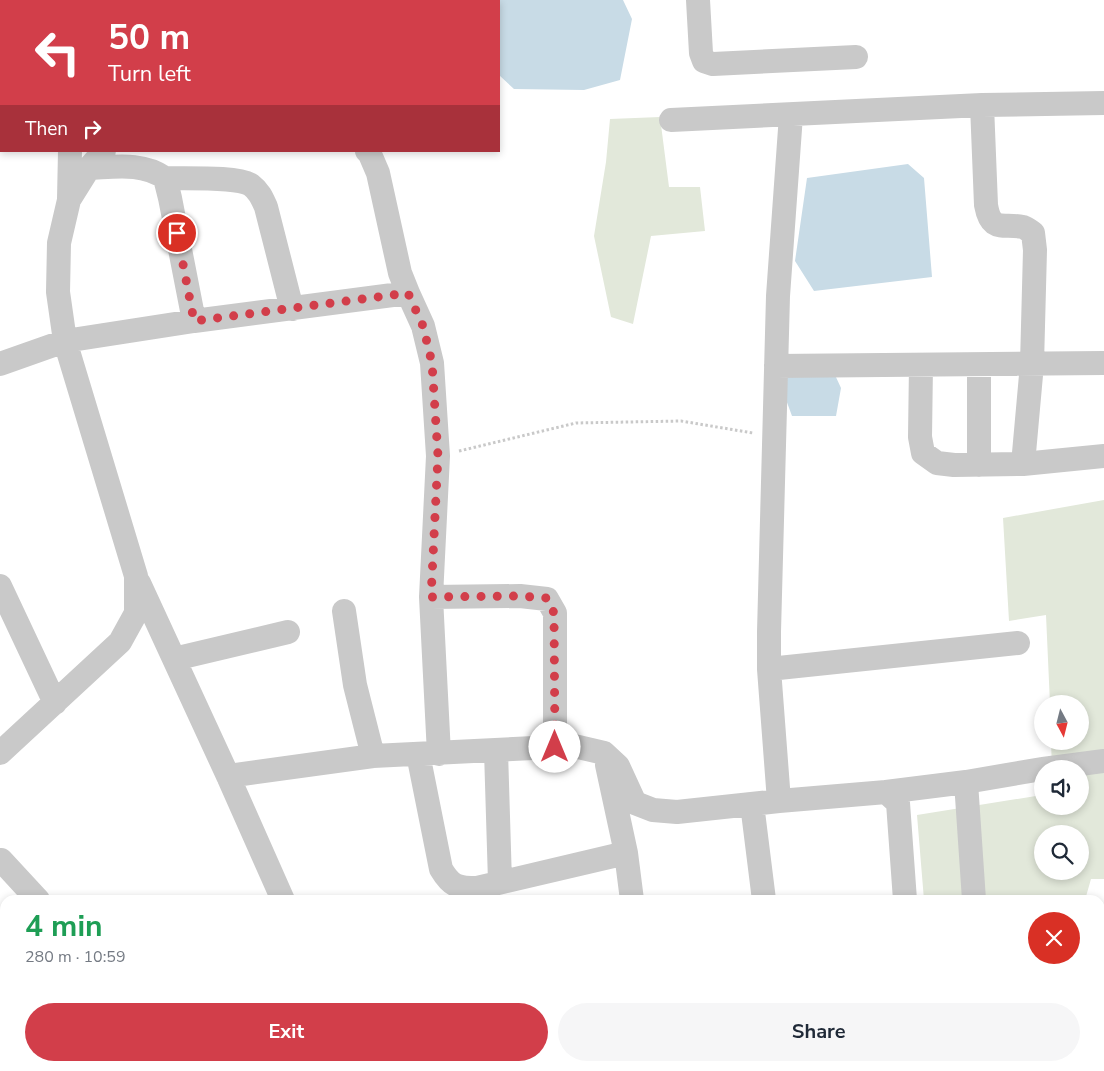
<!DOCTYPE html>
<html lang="en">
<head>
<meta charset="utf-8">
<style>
  :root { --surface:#fff; --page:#f6f6f7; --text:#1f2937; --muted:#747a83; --accent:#d23e4a }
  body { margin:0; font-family:"Nunito Sans",sans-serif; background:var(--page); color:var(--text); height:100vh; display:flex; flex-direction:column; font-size:19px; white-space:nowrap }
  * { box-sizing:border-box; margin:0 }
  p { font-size:16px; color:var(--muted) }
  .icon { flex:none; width:28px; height:28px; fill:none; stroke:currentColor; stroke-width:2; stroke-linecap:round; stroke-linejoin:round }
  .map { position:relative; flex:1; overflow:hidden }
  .sheet { position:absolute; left:0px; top:895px; width:1105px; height:176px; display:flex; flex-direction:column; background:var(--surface); border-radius:15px 15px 0 0; box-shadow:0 2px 8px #0003 }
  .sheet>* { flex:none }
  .guide { position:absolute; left:0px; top:0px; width:500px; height:152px; box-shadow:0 2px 8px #0003; background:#d23e4a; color:#fff; overflow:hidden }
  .needle { width:32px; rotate:173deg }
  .fabs { position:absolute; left:1034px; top:695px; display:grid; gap:10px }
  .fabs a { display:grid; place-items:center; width:55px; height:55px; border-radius:50%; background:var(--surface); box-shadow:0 2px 8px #0003; font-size:25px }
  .pin { position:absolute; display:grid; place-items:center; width:42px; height:42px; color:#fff; margin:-21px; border:2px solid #fff; border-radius:50%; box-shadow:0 1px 5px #0007 }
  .me { position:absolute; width:55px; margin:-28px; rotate:0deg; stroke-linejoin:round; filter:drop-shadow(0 0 4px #0008) }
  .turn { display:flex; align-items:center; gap:18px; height:105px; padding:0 25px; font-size:22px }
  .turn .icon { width:65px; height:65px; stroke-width:2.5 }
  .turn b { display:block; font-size:35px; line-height:42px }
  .then { display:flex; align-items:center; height:48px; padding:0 25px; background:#0003; gap:10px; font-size:19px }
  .round { display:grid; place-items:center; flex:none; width:52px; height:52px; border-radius:26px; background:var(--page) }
  .overview { display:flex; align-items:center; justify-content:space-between; height:85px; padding:0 25px }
  h1 { font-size:30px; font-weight:700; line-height:38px; color:#1e9e55 }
  .action { display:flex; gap:10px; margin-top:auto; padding:10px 25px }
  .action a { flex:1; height:58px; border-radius:30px; background:var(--accent); color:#fff; font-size:20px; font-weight:700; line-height:58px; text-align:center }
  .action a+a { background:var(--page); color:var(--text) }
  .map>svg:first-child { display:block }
  .green { fill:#e2e8da; fill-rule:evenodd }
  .water { fill:#c8dbe6 }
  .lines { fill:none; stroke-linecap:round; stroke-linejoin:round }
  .path { stroke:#c9c9c9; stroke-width:3; stroke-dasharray:2.5 2.5; stroke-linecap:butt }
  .minor { stroke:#c9c9c9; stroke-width:24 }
  .route { stroke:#d23e4a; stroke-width:9; stroke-dasharray:0 16.2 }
</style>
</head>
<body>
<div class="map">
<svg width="1104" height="1071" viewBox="0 0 1104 1071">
  <rect width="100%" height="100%" fill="#fff"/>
  <path class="green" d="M660,117l9,70h31l5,44 -54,5 -18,88 -22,-7 -17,-81 12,-74 4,-43z
    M1104,500v379h-13l-6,21h-161l-7,-85 125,-20v11h38v-37h-28l-1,-28h29v-37h-30l-4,-89 -37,6 -6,-103zM1042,834h38v37h-38z
    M993,1066h86l-5,5h-68z"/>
  <path class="water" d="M485,0h138l9,19 -12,61 -36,10 -70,-1 -15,-14v-74h-15z
    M908,164l16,14 8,99 -118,14 -19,-30 12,-83z
    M796,366l39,9 6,13 -5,28h-44l-11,-30z"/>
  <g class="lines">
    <path class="path" d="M459,451l117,-28 105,-2 72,12"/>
    <path class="minor" d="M55,0l1,1
      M698,0l3,53 3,8 9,3 143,-7
      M140,1v-1
      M219,1l1,-1
      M0,31h1
      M982,105l4,100c5,28 16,18 37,22 3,1 7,4 10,6l2,17 -3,114 -9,100
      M671,120l311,-15 122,-2
      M0,127h1
      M367,151l2,1 9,21 22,100 8,20 15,33 9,37 6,93 -7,141 8,157
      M89,168c26,-1 53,-6 76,10l5,20 24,123
      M165,178c18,1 72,-2 86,7 8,6 11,13 15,22l26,102
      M69,199l1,-48
      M0,364l65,-23 129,-20 214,-28
      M921,365l-1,72 3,16 14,10 17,2 69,-1 81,-8
      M776,366l328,-3
      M979,465v-100
      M139,583l89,193 55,124
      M0,586l55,117
      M431,597l89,-1 27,3 8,14v134
      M344,611l11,74 18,71
      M174,659l114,-27
      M769,669l249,-26
      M496,751l4,131
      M0,753l120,-111 16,-29v-37l-71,-235 -7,-49 1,-49 10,-43 20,-32 15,-17
      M418,754l23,115c10,17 16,19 36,19l149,-35
      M607,765l19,88 6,47
      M1043,769l61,-8
      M228,776l145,-20 201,-10 30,7 14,13 17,37 18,7 24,2 102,-11 107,-9 12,11 7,97
      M966,782l8,118
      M886,792l80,-10 76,-13
      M779,801l-10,-132v-37l9,-336 13,-181
      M752,804l12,96
      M1,860l37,40
      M1100,982l4,-1
      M0,990l5,8
      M202,1066l5,5
      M344,1066l1,5
      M590,1066v5
      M784,1066l1,5
      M918,1066l1,5
      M41,1071l8,-5
      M494,1071l1,-5"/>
  </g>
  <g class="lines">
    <path class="route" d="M177,233l17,88 214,-28 15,33 9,37 6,93 -7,141 89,-1 27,2 7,15 1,134"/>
  </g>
</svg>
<div class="fabs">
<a><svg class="needle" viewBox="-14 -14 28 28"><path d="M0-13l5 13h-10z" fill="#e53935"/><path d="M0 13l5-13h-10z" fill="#747a83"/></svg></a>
<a><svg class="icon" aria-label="sound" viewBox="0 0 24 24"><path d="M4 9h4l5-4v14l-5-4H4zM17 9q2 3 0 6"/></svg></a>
<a><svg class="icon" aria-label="search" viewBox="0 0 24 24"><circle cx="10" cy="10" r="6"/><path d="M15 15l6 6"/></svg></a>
</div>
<div class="pin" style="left:177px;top:233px;background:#d93025"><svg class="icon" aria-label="arrive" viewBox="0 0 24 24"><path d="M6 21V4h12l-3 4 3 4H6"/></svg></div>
<svg class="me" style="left:555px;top:747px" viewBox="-20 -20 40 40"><circle r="19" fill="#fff"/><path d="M0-13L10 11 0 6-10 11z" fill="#d23e4a"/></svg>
<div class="guide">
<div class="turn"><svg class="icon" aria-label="left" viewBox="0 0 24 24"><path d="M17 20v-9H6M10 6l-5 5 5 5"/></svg><div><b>50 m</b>Turn left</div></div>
<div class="then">Then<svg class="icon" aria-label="right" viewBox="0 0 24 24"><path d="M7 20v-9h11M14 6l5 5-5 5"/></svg></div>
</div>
<section class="sheet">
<div class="overview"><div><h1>4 min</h1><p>280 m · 10:59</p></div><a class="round" style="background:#d93025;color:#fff"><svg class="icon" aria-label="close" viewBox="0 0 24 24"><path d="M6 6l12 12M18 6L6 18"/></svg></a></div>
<div class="action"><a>Exit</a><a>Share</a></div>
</section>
</div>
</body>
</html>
